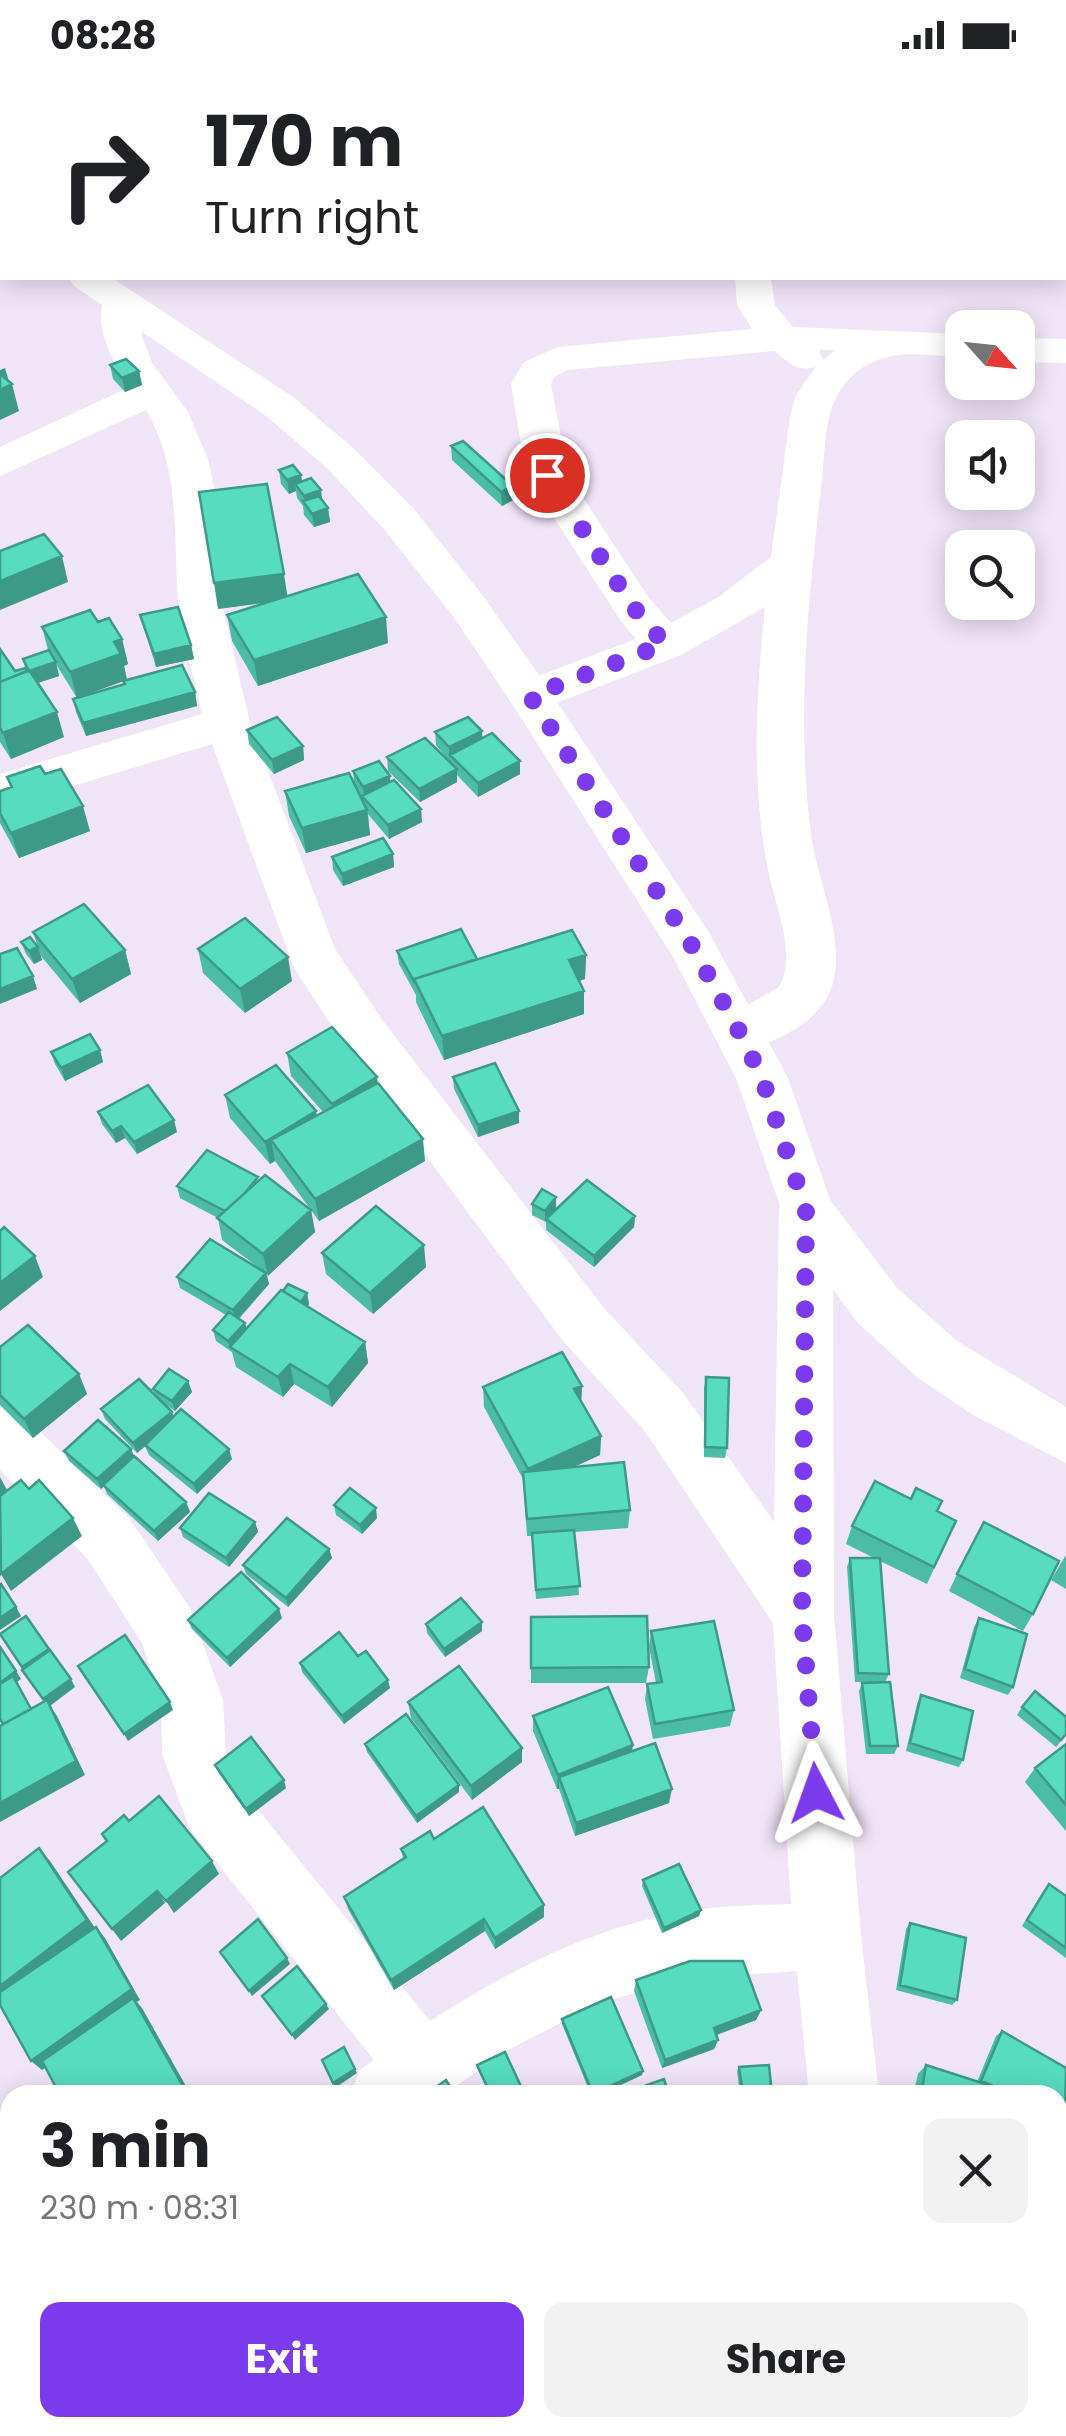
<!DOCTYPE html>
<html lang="en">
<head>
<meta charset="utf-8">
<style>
  :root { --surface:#fff; --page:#f2f2f2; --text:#202124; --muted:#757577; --accent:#7c3aed }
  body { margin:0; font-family:Poppins,sans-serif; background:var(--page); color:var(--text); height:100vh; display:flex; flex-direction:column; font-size:38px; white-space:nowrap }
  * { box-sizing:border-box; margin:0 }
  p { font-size:32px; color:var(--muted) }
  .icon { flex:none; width:55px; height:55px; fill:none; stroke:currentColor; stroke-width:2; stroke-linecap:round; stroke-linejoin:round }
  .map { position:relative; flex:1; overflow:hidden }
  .details { position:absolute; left:0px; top:2015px; width:1068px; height:352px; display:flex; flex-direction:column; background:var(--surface); border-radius:30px 30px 0 0; box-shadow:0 5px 25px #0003 }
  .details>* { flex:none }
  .guide { position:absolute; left:0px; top:0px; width:1068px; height:210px; box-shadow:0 5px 25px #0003; background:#fff; color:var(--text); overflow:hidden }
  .needle { width:65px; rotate:117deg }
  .buttons { position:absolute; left:945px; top:240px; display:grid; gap:20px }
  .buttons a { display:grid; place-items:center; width:90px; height:90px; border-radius:20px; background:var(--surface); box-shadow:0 5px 25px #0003; font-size:50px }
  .pin { position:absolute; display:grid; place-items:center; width:85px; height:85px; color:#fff; margin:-42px; border:5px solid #fff; border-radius:50%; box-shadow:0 2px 10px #0007 }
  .me { position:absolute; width:110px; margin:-55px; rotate:356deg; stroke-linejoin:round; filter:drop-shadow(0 0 8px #0008) }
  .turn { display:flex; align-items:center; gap:35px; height:210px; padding:0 40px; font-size:45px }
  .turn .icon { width:130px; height:130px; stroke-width:2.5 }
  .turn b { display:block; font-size:70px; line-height:85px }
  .round { display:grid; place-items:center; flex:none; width:105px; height:105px; border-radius:20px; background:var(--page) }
  .headline { display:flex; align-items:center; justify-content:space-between; height:170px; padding:0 40px }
  h1 { font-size:60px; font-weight:700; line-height:75px }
  .primary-button { display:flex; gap:20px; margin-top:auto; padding:20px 40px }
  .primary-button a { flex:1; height:115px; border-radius:20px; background:var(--accent); color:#fff; font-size:40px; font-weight:700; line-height:115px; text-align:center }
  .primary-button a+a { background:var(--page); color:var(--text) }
  .status { display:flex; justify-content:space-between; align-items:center; height:70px; padding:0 50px; background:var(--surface); direction:ltr }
  .status svg { height:28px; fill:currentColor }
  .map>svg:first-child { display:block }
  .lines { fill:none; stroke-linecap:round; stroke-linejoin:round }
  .stream { stroke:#a789b9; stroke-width:18 }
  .river { fill:#e3bafb; fill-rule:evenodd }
  .street { fill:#fff; fill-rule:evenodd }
  .secondary { fill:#fff; fill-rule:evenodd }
  .wall { fill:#4bbda5; fill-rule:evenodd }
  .shaded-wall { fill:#3d9a86 }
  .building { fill:#57dcc0; stroke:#3d9a86; stroke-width:2.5 }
  .route { stroke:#7c3aed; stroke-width:18; stroke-dasharray:0 32.4 }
</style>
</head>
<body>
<div class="status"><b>08:28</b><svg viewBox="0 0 49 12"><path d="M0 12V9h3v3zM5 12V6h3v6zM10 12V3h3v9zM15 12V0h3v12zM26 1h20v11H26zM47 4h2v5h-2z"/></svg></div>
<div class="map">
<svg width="1066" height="2366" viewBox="0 0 1066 2366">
  <rect width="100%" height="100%" fill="#f0e4f7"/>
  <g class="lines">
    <path class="stream" d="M871,2l2,-2"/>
    <path class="river" d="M1065,0h1v38l-1,-36h-9z
      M2,104v40l-1,1 -1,-40z"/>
    <path class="street" d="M404,0h95l-96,2z
      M1065,161h1v23h-1z
      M735,208h36l4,27 18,22 169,7v24c-41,-4 -81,-12 -113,21 -27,27 -23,72 -28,108 -13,115 -25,231 -10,347 6,46 34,103 22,149 -11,40 -57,58 -93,70l-18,-6 -8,-14 8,-14 56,-31c19,-27 0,-76 -7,-105 -21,-89 -15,-187 -6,-276l-84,48 -135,52 -16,5 -16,-5 -7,-11 7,-11 122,-46 -17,-21 -93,-143 -15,-91 13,-22 34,-15 194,-18 -15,-24zM819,280h16l-12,10zM774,281c15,12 23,21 42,16l-20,28 -6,22 -19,140 -54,41 -46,25 -22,-25 -81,-123 -17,-91 3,-7 13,-7z
      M121,220l13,3 6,8 2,35 10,27 36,49 21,50 9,49 4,92 28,120 85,226 48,72 220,286 81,87 90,128 5,-312 8,-16 19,-7 19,7 8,16 1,405 27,320 18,160h-70l-12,-124 -103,7 -93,24 -91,47 -67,46h-93l10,-25 14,-10 -184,-231 -28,-75 -1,-54 -19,-57 -55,-85 -87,-88v-65l21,8 108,105 61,90 33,92 3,54 12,31 192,236c75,-48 157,-91 246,-108 38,-7 77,-8 115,-9l-18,-281 -129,-193 -81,-89 -216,-292 -53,-81 -82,-224 -212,64v-34l202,-60c-8,-37 -21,-77 -24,-114 -5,-67 3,-131 -32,-190l-146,66v-29l130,-60c-17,-23 -41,-67 -22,-94z
      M1018,268l48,1v24l-48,-1z
      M10,2225v76l-10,4v-76z
      M1058,2234l8,3v78l-8,-3z
      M830,2358h76v8h-76z"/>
    <path class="secondary" d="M0,143l2,1v23l-2,-1z
      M69,208h43l181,119 60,51 60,60 70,88 63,89 162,246 80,147 42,122 67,88 60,53 109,66v56l-93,-48 -56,-38 -60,-55 -70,-96 -51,-148 -64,-123 -158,-248 -61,-91 -70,-88 -58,-62 -60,-51 -191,-129z"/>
  </g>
  <path class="wall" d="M110,295l29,6 3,14 -17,7 -12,-13z
    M451,376l62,54 -11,6 -50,-46z
    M279,400l22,5 1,7 19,8 1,9 6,9 2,14 -16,5 -10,-12 -1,-9 -6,-8 -1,-7 -7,3 -8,-10z
    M287,526l101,47 -130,43 -26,-45 -5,-26 40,-13 -49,7z
    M140,545l51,30 3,14 -38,8z
    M98,552l24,17 6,25 -4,2 3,14 68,12 2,14 -111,30 -10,-24 -3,-13 4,-1 -21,-34 3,12 -21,7 26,54 -53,22 -11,-17v-93l15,22 10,-3 -2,-9 25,-9 -6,-23zM123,611l1,4 -46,12z
    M247,660l56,16 1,14 -30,14 -25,-30z
    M435,662l47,6 38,23v13l-42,23 -21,-22v7l-37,20 -32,-31 -1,-14 63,5 -14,-17z
    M353,701l38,11 30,27 1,13 -33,17 -21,-25 2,21 -64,18 -17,-37 -4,-25 69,-8z
    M45,704l45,57 -71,27 -19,-35v-32l10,-4 -3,-10z
    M393,784l1,13 -51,19 -10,-16 -1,-13z
    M33,862l92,18 6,24 -51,29 -39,-47z
    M21,872l17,5 4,13 -8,4 -8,-10z
    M198,879l94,32 -47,32 -42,-40z
    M397,881l80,8 109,-4 -1,24 -6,2 5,10v23l-140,46 -28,-58v-7l-17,-31z
    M100,980l3,12 -38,19 -10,-17 -4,-12z
    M287,983l91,30 47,78 -106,60 -44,-60 -5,3 -40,-46 -5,-23 92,21 6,-4 -32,-36z
    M453,1007l66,34v12l-41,14 -24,-48z
    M98,1042l79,20 -40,22 -12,-16 -9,5 -14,-19z
    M259,1110l52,30 4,22 -48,43 2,9 -30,35 6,4 1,6 61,-36 2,11 -1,3 57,35 3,21 -36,44 -38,-23 -11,13 -47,-30 -4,-15 -16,-11 -3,-11 13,-15 -46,-27 -3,-11 82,-9 -37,-28 -4,-22 -38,-20 -3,-12z
    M556,1127v11l79,8 -1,11 -40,40 -48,-37v-8l-14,-7v-11z
    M322,1183l104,14 -53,47 -47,-40z
    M0,1277l79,27 8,20 -54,44 -33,-33z
    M706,1307l21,71 -2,10 -21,-1v-69z
    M188,1311l4,11 -17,19 -11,-7 8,8 1,5 59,42 -35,35 -48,-39 -4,-9 -8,7 -32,-34 -4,-10 54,-15 -2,-5z
    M582,1316l-1,17 20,33 -1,19 -26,12 56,43 -2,18 -53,4 4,63 -43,4 -4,-63h-5l-4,-57 -39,-72 -1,-20z
    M131,1379l3,7 52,46 4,10 -32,29 -51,-47 -3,-8 -3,3 -32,-28 -5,-10z
    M911,1429l31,2 -4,10 18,10 -29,63 -47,-23 9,113 -4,8 13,64 -4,8h-28l-7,-63 3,-8 21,-1h-28l-8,-115 3,-9h24l-28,-14 6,-18z
    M334,1435l43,13 -15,16 -26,-19z
    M255,1452l3,10 -29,35 -46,-30 -3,-9z
    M329,1479l3,9 -44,49 -42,-33 -3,-9z
    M1066,1485v34l-15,-9z
    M957,1504l76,40 -10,17 -74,-40z
    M531,1547l118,50 -3,16h-115z
    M282,1548l-52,49 -38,-38 -4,-9z
    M979,1548l34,69 -5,8 -48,-17 14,-51z
    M426,1554l56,7 -37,26 -18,-24z
    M651,1561l83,79 -4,16 -77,13 -8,-40 2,-15 9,-1 -7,-36z
    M358,1586l32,32 -46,36 -42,-52 -2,-9z
    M921,1625l42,65 -4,7 -53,-16 11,-47z
    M408,1632l114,46v14l-50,38 -61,-82z
    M1022,1637l44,28 -10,12 -39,-32z
    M533,1646l99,35 37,52 -94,33 -16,-47h-2l-24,-58z
    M365,1674l94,41v7l-42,31 -50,-71z
    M1066,1674v87l-41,-49 10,-14z
    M215,1695l71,23 -37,28 -31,-44z
    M434,1769l110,66v12l-49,32 -10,-18 -91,59 -46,-81 -4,-12 59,-39 -2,-9z
    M643,1810l58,30 -2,6 -37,17 -20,-47z
    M1049,1814l17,12v62l-44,-32 22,-36z
    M910,1853l47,77 -5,5 -56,-15 10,-61z
    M636,1910l125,30 -5,10 -39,15 1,5 -4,9 -52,19 -28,-77z
    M562,1949l80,56 -43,20h-8l-29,-71z
    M1002,1961l64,37v59l-7,5h-1v-37h-145l5,-21 8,-9 51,17 19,-46z
    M739,1997l33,28h-32l-3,-24z
    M940,2358h82l1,8h-83z
    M1030,2358h28l8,8h-35z"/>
  <path class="shaded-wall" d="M5,298l5,17 2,-1 7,27 -19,9v-50z
    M139,301l3,14 -17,7 -3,-14z
    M301,405l2,14 -8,-5 1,7 -7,3 -2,-14z
    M513,416v14l-11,6 -1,-14z
    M321,420l1,13 -17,2 -1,-9z
    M328,438l2,14 -16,5 -2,-13z
    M62,486l6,26 -68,28v-29z
    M284,504l4,26 -70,9 -4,-26z
    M386,547l2,26 -130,43 -4,-26z
    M122,569l6,25 -4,2 3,14 -50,18 -7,-26 44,-30z
    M191,575l3,14 -38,8 -2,-13z
    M56,592l3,14 -25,8 -5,-13z
    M195,622l2,14 -111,30 -3,-13z
    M57,642l7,25 -53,22 -8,-26z
    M482,661l1,14 -33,10 -1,5v-13z
    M303,676l1,14 -30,14 -2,-14z
    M520,691v13l-42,23v-14z
    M457,699v13l-37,20 -1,-13z
    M390,706l1,13 -26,11 -2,-13z
    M83,736l7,25 -71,27 -8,-25z
    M421,739l1,13 -33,17 -1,-14z
    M367,740l3,25 -64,18 -4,-25z
    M393,784l1,13 -51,19 -1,-12z
    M38,877l4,13 -8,4 -5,-13z
    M125,880l6,24 -51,29 -8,-24z
    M586,885l-1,24 -17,5 1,-24z
    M288,887l4,24 -47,32 -5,-24z
    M33,906l4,13 -37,15v-15z
    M584,921v23l-140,46 -2,-24z
    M100,980l3,12 -38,19 -4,-13z
    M377,1007l3,23 -44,27 -4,-23z
    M316,1041l4,23 -49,6 4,21 -5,3 -5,-22z
    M519,1041v12l-41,14v-12z
    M174,1050l3,12 -40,22 -3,-12z
    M121,1056l4,12 -9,5 -4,-12z
    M423,1069l2,22 -106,60 -4,-22z
    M556,1127v11l-10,11 -1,4v-12z
    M311,1140l4,22 -47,44 -5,-22z
    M635,1146l-1,11 -40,40v-11z
    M424,1175l2,22 -53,47 -3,-21z
    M35,1186l8,21 -43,34v-28z
    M266,1203l3,11 -33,37 -3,-11z
    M307,1223l2,11 -9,13 -2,-11z
    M245,1253l3,11 -18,13 1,5 -3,-11z
    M365,1272l3,21 -36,44 -4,-20z
    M290,1294l4,20 -11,13 -5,-20z
    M79,1304l8,20 -54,44 -9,-19z
    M188,1311l4,11 -17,19 -3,-10z
    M582,1316l-1,19 -7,-16z
    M172,1342l3,10 -38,31 -4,-10z
    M601,1366l-1,19 -72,33v-19z
    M131,1379l4,10 -34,30 -4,-10z
    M229,1379l3,10 -35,35 -3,-10z
    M0,1407l7,13 -7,5z
    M186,1432l4,10 -32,29 -4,-10z
    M376,1438l1,10 -15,16 -2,-9z
    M73,1448l9,18 -71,55 -10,-17z
    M255,1452l3,10 -29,35 -3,-9z
    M329,1479l3,9 -44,49 -2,-9z
    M16,1537l5,9 -21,14v-12z
    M279,1539l3,9 -52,49 -3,-9z
    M482,1552v9l-37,26 -1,-8z
    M49,1579l5,8 -26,18 -6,-8z
    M16,1601l5,8 -4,3 19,35 -36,-34z
    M71,1609l4,8 -25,19 7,10 28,59 -85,47v-19l48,-95 -5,-9z
    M388,1610l2,8 -46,36 -2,-8z
    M170,1632l3,8 -45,31 -4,-7z
    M633,1675l-2,14 -72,18v12h-2l1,-14z
    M522,1678v14l-50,38 -1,-14z
    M284,1710l2,8 -37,28 -3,-7z
    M459,1715v7l-42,31 -1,-7z
    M672,1719l-3,14 -94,33 1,-13z
    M39,1778l11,13 47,70 -97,68v-13z
    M212,1791l7,13 -45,39 -8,-12z
    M157,1821l8,12 -44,38 -9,-12z
    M544,1835v12l-49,32v-11z
    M701,1840l-2,6 -37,17 2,-5z
    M484,1849l1,12 -91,59 -3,-10z
    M96,1857l9,11 35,62 -3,2 5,6 49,87h-3l-52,-92 -94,67 -11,-9z
    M287,1888l3,6 -38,32 -3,-5z
    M326,1934l3,5 -34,31 -3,-5z
    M761,1940l-5,10 -46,17 4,-9z
    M718,1970l-4,9 -52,19 3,-8z
    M355,1999l2,4 -22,15 -2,-5z
    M643,2001l-1,4 -43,20h-6z
    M0,2081l7,4 3,8v21l-3,-2 -7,-20z
    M10,2205v11l-10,6v-11z
    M0,2342l4,1 6,23h-10z
    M105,2358h10l3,8h-10z
    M205,2358h9l-15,8h-9z
    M235,2358h7l2,8h-7z"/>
  <path class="building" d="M126,289l13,12 -17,7 -12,-13z
    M0,304l12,10 -12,6z
    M463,371l50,45 -12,6 -50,-46z
    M293,395l8,10 -14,5 -8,-10z
    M311,408l10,12 -17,6 -9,-12z
    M267,414l17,90 -70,9 -15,-91z
    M319,426l9,12 -16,6 -9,-13z
    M44,464l18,22 -62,25v-30z
    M358,504l28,43 -132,43 -27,-45z
    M178,537l13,38 -37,9 -14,-39z
    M90,540l8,12 11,-4 13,21 -8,3 7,12 -51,18 -28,-45z
    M0,579l15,22 11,-3 2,3 -28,11z
    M49,580l7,12 -27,9 -6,-12z
    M182,595l13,27 -112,31 -10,-24 52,-15 -2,-3z
    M29,600l28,42 -54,21 -3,-5v-46z
    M277,647l26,29 -31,14 -25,-30z
    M468,647l14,14 -33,16 -14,-15z
    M492,663l28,28 -42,22 -28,-28z
    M425,668l32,31 -38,20 -32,-32z
    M379,691l11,15 -27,11 -10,-16z
    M40,696l5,8 16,-5 22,37 -72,27 -11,-20v-22l12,-4 -5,-10z
    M349,703l18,37 -65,18 -17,-37z
    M394,710l27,29 -33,16 -26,-29z
    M383,768l10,16 -51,20 -10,-17z
    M84,834l41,46 -53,29 -39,-47z
    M245,848l43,39 -48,32 -42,-40z
    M461,859l16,30 -63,20 1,4 -18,-32z
    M572,860l14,25 -17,5 15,31 -142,45 -28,-57z
    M30,867l8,10 -9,4 -8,-9z
    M17,878l16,28 -33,13v-35z
    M332,957l45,50 -45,27 -45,-51z
    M90,964l10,16 -39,18 -10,-16z
    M495,993l24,48 -41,14 -25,-48z
    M276,995l40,46 -51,31 -40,-47z
    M378,1013l45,56 -108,60 -44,-59z
    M148,1015l26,35 -40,22 -13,-16 -9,5 -14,-19z
    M207,1080l51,27 -14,17 -19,17 -48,-25z
    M265,1105l46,35 -48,44 -46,-36z
    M587,1110l48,36 -41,40 -48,-37z
    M542,1119l14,8 -11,14 -13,-7z
    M376,1136l48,39 -54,48 -48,-40z
    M4,1157l31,29 -35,27v-52z
    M210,1169l56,34 -33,37 -56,-33z
    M288,1214l19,9 -6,9 -18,-11z
    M281,1220l84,52 -37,45 -38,-23 -12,13 -48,-30z
    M229,1242l16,11 -17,18 -15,-11z
    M28,1255l51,49 -55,45 -24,-24v-48z
    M562,1282l20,34 -8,3 27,47 -73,33 -45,-82z
    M169,1299l19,12 -16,20 -19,-12z
    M706,1307l23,1 -2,70 -22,-1z
    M139,1309l33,33 -39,31 -32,-34z
    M181,1339l48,40 -35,35 -49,-39z
    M98,1350l33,29 -34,30 -33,-28z
    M134,1386l52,46 -32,29 -51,-46z
    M624,1392l6,48 -103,9 -4,-47z
    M21,1410l8,9 10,-9 34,38 -72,56 -1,-78z
    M875,1411l36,18 5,-11 26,13 -5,10 19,10 -22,46 -82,-41z
    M350,1418l26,20 -16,17 -26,-20z
    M209,1423l46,29 -29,36 -46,-30z
    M287,1448l42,31 -43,49 -43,-33z
    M984,1452l75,39 -26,53 -76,-40z
    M574,1460l6,56 -44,4 -4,-57z
    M850,1488h30l9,116 -31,-1z
    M241,1502l38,37 -52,49 -39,-38z
    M1,1514l15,23 -16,11v-33z
    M461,1528l21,24 -38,27 -18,-25z
    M26,1546l23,33 -27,18 -22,-33z
    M647,1546l2,51 -118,1v-51z
    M979,1548l48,16 -14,53 -48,-18z
    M714,1551l20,89 -79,14 -8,-40 15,-2 -11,-51z
    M339,1562l19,24 8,-5 22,29 -46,36 -42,-53z
    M125,1565l45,67 -46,32 -46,-68z
    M0,1577l16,24 -16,12z
    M50,1580l21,29 -28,20 -21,-29z
    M459,1596l63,82 -51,38 -63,-84z
    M13,1606l18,33 -28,15 -3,-5v-35z
    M890,1612l8,64h-28l-8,-63z
    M608,1617l25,58 -75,30 -25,-59z
    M1035,1621l31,26v17l-5,6 -39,-33z
    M921,1625l52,16 -10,49 -53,-17z
    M47,1630l29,61 -76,42v-77z
    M406,1644l53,71 -43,31 -51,-72z
    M251,1667l33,43 -38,29 -31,-44z
    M655,1673l17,46 -96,34 -17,-46z
    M1066,1674v61l-31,-37z
    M159,1726l53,65 -46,40 -9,-10 -45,38 -44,-57 39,-31 -5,-7 22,-19 5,6z
    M483,1737l61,98 -49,33 -11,-19 -93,61 -47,-83 62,-40 -5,-8 29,-18 4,8z
    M39,1778l48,72 -87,66v-108z
    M679,1794l22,46 -37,18 -21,-48z
    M1049,1814l17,12v52l-39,-28z
    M258,1849l29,39 -38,33 -29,-39z
    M910,1853l56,15 -9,62 -57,-15z
    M96,1857l36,62 -101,72 -31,-56v-13z
    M690,1891h53l18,49 -47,18 4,12 -53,20 -29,-80z
    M297,1896l29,38 -34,31 -30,-39z
    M611,1927l32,74 -50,23 -31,-75z
    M133,1928l55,97h-128l-18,-34z
    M1002,1961l64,37 -1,61 -7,-5v-29h-52l-3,-1 1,-4 -23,-9z
    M344,1977l11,22 -22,14 -11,-23z
    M505,1982l20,43h-34l-14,-30z
    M769,1995l3,30h-29l-4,-28z
    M926,1995l78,25 -1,5h-82z
    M664,2009l5,16h-51z
    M446,2010l9,15h-30z
    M0,2092l7,20 3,-1v94l-10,6z
    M10,2302v56h95l3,8h-96l-12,-38v-21z
    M1058,2311h8v55h-23l-1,-8h16z
    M177,2358h28l-15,8h-10z
    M214,2358h21l2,8h-41z
    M299,2358h63l-11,8h-47z
    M409,2358h46l2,8h-74z
    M511,2358h83l1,3 11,-3h66l2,8h-101v-4v4h-89v-1z
    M950,2358h72l1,8h-72z"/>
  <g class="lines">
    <path class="route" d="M547,405l87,133 31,36 -135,52 161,248 49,89 22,45 44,132 -4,405 14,178"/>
  </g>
</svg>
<div class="buttons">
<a><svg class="needle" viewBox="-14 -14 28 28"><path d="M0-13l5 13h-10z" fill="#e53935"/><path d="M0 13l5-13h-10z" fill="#757577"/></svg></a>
<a><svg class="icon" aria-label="sound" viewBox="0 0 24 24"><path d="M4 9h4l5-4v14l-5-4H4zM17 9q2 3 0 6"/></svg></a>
<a><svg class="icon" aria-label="search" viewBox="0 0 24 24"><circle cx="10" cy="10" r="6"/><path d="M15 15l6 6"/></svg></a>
</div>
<div class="pin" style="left:547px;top:405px;background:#d93025"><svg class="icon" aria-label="arrive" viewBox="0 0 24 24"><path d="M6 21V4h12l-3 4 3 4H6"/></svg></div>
<svg class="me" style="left:816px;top:1723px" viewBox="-20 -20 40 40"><path d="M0-17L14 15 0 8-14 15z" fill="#7c3aed" stroke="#fff" stroke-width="4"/></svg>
<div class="guide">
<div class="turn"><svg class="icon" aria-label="right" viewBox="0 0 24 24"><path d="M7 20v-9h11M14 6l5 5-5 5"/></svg><div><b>170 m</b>Turn right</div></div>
</div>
<section class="details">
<div class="headline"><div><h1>3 min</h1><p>230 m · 08:31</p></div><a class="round"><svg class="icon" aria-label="close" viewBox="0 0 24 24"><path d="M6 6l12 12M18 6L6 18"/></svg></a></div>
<div class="primary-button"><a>Exit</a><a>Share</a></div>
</section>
</div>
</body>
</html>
